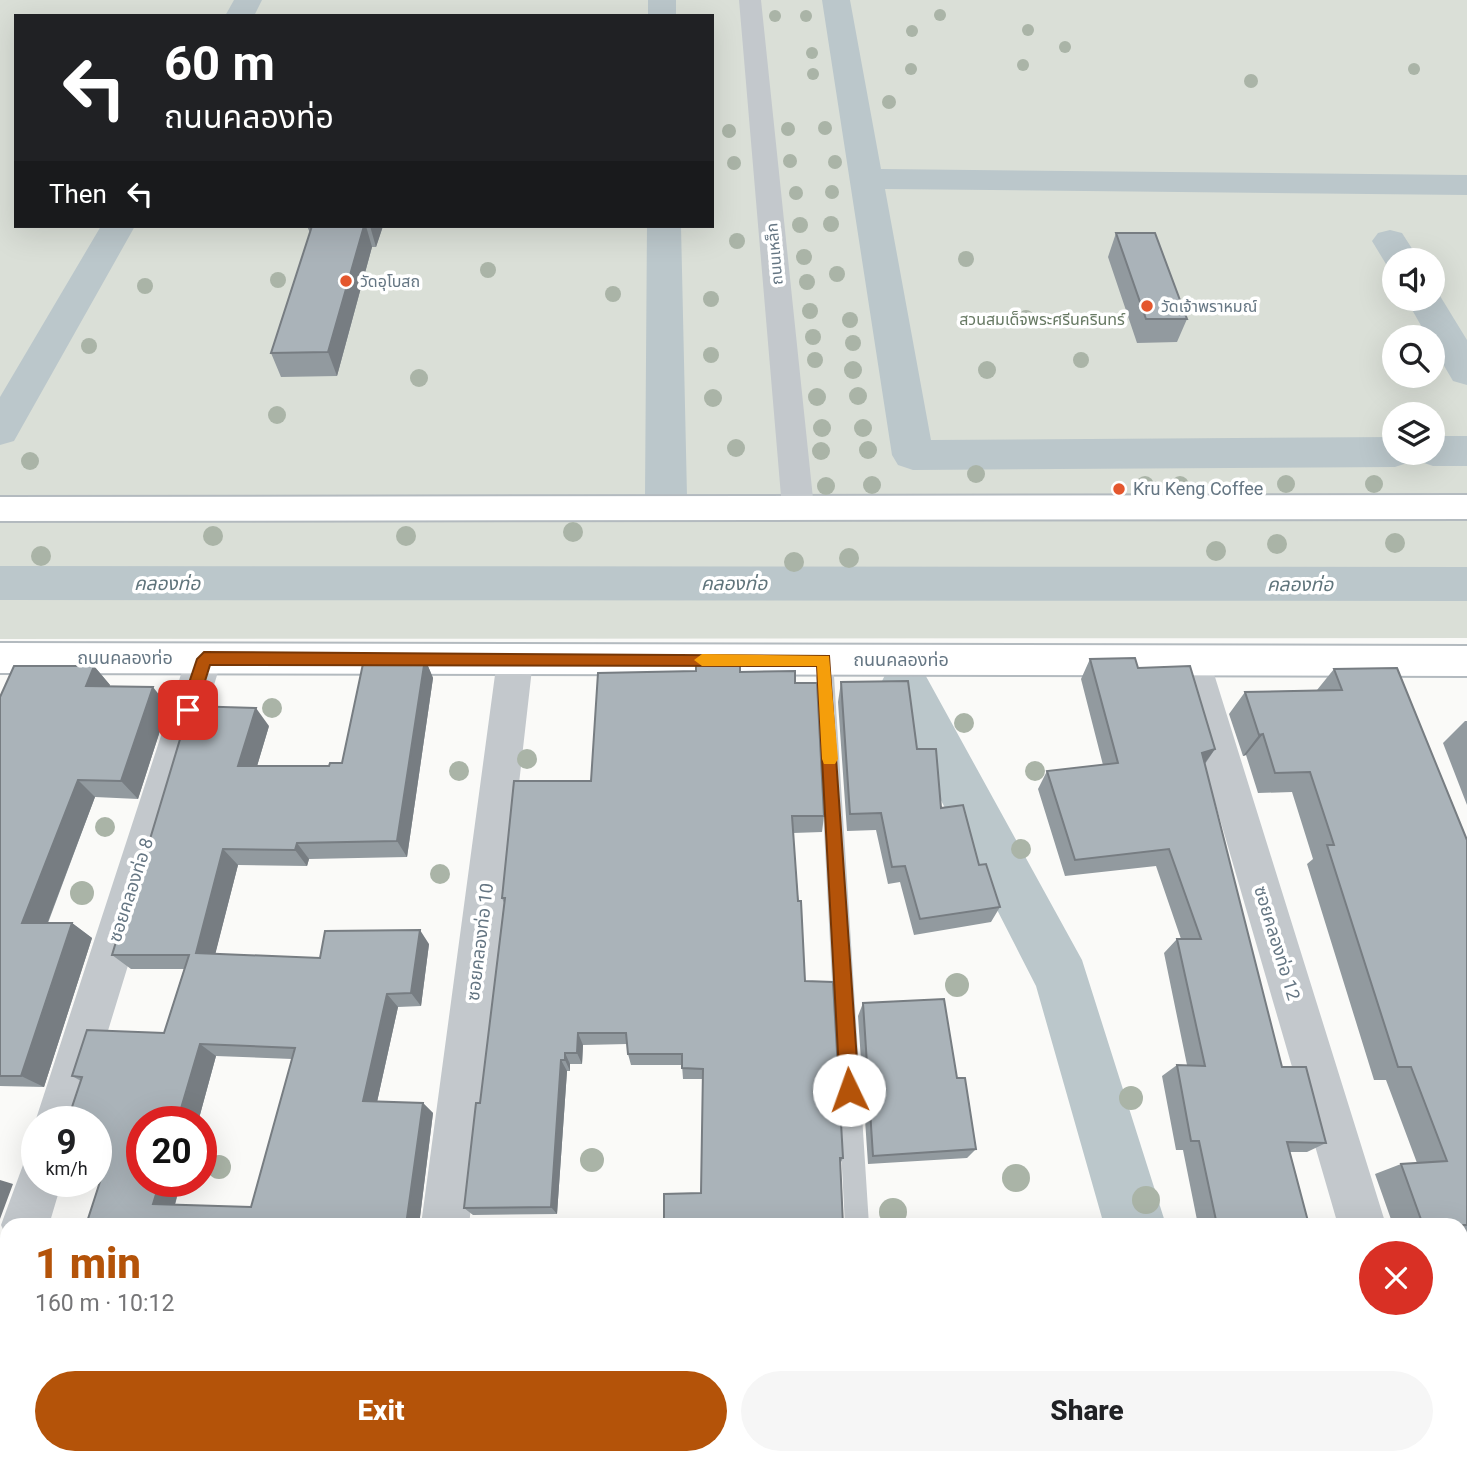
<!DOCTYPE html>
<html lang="en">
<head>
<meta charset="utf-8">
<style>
  :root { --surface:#fff; --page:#f6f6f6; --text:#202124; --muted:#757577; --accent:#b45309 }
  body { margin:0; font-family:Roboto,"Noto Sans Thai",sans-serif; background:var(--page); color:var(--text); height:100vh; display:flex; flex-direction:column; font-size:26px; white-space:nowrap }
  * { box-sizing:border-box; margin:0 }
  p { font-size:23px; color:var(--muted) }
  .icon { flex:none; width:38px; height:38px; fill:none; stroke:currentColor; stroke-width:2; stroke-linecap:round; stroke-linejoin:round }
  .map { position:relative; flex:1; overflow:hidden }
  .side { position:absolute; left:0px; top:1218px; width:1468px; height:247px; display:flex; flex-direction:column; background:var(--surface); border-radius:21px 21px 0 0; box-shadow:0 7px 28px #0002 }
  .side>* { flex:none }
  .guide { position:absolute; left:14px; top:14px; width:700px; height:214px; border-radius:0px; box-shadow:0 7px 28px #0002; background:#202124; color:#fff; overflow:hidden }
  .buttons { position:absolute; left:1382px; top:248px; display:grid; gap:14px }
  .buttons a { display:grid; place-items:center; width:63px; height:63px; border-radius:50%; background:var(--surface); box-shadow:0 7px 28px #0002; font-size:35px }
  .speed { position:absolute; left:21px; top:1106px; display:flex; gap:14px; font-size:35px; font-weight:700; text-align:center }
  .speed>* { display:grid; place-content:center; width:91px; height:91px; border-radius:50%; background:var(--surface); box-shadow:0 7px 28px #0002; line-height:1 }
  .speed small { font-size:18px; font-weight:400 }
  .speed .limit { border:10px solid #d22; background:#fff; color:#111 }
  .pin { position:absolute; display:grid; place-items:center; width:60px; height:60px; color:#fff; margin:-30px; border-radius:14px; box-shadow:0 4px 10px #0006 }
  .me { position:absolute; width:77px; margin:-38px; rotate:357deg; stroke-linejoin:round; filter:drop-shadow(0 0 5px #0008) }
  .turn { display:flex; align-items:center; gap:24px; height:147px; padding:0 35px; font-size:32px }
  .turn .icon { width:91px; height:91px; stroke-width:2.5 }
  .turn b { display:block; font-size:49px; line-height:60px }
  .then { display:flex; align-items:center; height:66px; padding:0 35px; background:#0003; gap:14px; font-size:26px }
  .round { display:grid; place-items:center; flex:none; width:74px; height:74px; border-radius:37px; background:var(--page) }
  .headline { display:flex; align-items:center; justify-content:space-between; height:119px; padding:0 35px }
  h1 { font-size:42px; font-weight:800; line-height:52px; color:var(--accent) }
  .button { display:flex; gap:14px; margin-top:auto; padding:14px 35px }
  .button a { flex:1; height:80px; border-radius:42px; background:var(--accent); color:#fff; font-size:28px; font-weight:800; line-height:80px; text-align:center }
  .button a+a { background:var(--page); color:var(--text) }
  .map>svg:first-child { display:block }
  .green { fill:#dadfd7; fill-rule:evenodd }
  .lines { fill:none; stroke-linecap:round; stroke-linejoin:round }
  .canal { fill:#bbc7cb; fill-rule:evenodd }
  .secondary-casing { stroke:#b3babf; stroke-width:4 }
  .lane { fill:#c3c8cc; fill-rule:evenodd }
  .street { fill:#c3c8cc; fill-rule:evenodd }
  .secondary { fill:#fff; fill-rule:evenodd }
  .tree { fill:#aab4a7 }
  .wall { fill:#929a9f; fill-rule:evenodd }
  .shaded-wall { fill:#777d82 }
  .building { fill:#aab3b9; stroke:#777d82; stroke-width:2; fill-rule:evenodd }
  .route { fill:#b45309; stroke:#753606; stroke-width:2 }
  .slow { fill:#f59e0b }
  .poi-dot { fill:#e4572e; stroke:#fff; stroke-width:2.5 }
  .labels { text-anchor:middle; stroke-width:7; stroke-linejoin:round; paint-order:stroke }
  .far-street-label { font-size:16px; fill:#657683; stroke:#fff }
  .far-poi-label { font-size:16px; fill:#657683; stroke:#fff; text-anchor:start }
  .far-park-label { font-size:16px; fill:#687a64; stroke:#fff }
  .poi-label { font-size:18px; fill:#657683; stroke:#fff; text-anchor:start }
  .street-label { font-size:18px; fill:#657683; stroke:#fff }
  .water-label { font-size:19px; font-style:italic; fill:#60757c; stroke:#fff }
</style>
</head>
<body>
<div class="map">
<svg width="1467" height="1464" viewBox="0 0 1467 1464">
  <rect width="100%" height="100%" fill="#fafaf8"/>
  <path class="green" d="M0,0h1467v638l-1467,1zM16,16h696v210h-696zM1395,261h38v38h-38zM1395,338h38v38h-38zM1395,415h38v38h-38z"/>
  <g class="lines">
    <path class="canal" d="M234,0h28l-8,16h-29z
      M648,0h28v16h-28z
      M822,0h28l31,169 586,6v20l-582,-6 46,251 464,-3v16h38v-17h34v30h-34l-15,-5 -4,-7 -4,8 -15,5 -482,3 -15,-5 -6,-10z
      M101,226h34l-121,215 -14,4v-48z
      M647,226h34l6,270 -6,11 -15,5 -15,-5 -6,-11z
      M1390,230l12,3 18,28h-25v9l-6,-1 -17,-28 6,-8z
      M1433,290l4,1 30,49v45l-14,-4 -20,-34v-9h-5l-22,-39h27z
      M0,566l1467,1v34l-1467,-1z
      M905,663l17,6 160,291 84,265h-62l-68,-239 -155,-303 7,-14z
      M1164,1458h70l1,6h-70z"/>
    <g class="secondary-casing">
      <path id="secondary" d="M1467,495v24l-1467,2v-24z
        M0,643l1467,3v30l-1467,-3z"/>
    </g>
    <path class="lane" d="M824,652l7,3 2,5 36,565h-24l-30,-565 2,-5z
      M857,1458h28v6h-28z"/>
    <path class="street" d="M739,0h22l53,508 -5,8 -11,4 -11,-4 -5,-8z
      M204,645l12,4 6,10 -142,463h-43v5l-2,-5 151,-463 6,-10z
      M515,646l12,4 6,10 -64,565h-48l76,-565 6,-10z
      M1192,647l12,4 6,10 176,564h-48l-164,-564 6,-10z
      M37,1159v22h25l-13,44h-42v13l-6,-13 22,-60z
      M7,1257v67l-7,3v-67z
      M385,1458h52v6h-52z
      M1407,1458h52l2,6h-52z"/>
    <use href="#secondary" class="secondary"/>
  </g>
  <g class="tree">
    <circle cx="940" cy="15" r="6"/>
    <circle cx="775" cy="16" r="6"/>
    <circle cx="806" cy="16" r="6"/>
    <circle cx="1028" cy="30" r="6"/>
    <circle cx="912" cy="31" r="6"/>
    <circle cx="1065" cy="47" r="6"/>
    <circle cx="812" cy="53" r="6"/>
    <circle cx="1023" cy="65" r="6"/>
    <circle cx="911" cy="69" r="6"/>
    <circle cx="1414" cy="69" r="6"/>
    <circle cx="813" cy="74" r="6"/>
    <circle cx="1251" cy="81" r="7"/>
    <circle cx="889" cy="102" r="7"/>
    <circle cx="825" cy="128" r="7"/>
    <circle cx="788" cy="129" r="7"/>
    <circle cx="729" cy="131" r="7"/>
    <circle cx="790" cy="161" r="7"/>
    <circle cx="835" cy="162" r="7"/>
    <circle cx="734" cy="163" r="7"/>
    <circle cx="832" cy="192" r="7"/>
    <circle cx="796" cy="193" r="7"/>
    <circle cx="831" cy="224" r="8"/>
    <circle cx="800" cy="225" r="8"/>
    <circle cx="737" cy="241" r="8"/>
    <circle cx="804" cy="257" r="8"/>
    <circle cx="966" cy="259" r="8"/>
    <circle cx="488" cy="270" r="8"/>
    <circle cx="837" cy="274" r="8"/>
    <circle cx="278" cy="280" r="8"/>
    <circle cx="807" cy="282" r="8"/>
    <circle cx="145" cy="286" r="8"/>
    <circle cx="613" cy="294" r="8"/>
    <circle cx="711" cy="299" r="8"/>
    <circle cx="810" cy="311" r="8"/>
    <circle cx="1026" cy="318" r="8"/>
    <circle cx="850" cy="320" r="8"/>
    <circle cx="813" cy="337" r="8"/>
    <circle cx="853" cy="343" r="8"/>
    <circle cx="89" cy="346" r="8"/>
    <circle cx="711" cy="355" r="8"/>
    <circle cx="815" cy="360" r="8"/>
    <circle cx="1081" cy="360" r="8"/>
    <circle cx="853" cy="370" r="9"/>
    <circle cx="987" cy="370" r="9"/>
    <circle cx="419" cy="378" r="9"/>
    <circle cx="858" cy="396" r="9"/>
    <circle cx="817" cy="397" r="9"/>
    <circle cx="713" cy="398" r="9"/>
    <circle cx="277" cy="415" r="9"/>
    <circle cx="822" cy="428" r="9"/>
    <circle cx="863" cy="428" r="9"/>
    <circle cx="736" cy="448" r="9"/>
    <circle cx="868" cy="450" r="9"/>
    <circle cx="821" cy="451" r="9"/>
    <circle cx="30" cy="461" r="9"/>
    <circle cx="976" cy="474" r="9"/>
    <circle cx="1286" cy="484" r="9"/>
    <circle cx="1374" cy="484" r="9"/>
    <circle cx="872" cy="485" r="9"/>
    <circle cx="1145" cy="485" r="9"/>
    <circle cx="1180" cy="485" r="9"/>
    <circle cx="826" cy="486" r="9"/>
    <circle cx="573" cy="532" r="10"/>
    <circle cx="213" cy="536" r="10"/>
    <circle cx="406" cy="536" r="10"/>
    <circle cx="1395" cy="543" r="10"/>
    <circle cx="1277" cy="544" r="10"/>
    <circle cx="1216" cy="551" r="10"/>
    <circle cx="41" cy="556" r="10"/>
    <circle cx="849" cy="558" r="10"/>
    <circle cx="794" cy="562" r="10"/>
    <circle cx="272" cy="708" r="10"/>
    <circle cx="964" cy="723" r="10"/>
    <circle cx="527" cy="759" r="10"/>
    <circle cx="459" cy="771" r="10"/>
    <circle cx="1035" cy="771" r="10"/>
    <circle cx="105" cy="827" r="10"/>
    <circle cx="1021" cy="849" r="10"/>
    <circle cx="440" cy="874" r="10"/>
    <circle cx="82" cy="893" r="12"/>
    <circle cx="957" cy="985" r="12"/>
    <circle cx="1131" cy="1098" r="12"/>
    <circle cx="592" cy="1160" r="12"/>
    <circle cx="219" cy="1167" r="12"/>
    <circle cx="1016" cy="1178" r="14"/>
    <circle cx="1146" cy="1200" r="14"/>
    <circle cx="893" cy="1212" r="14"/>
  </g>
  <path class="wall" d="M307,226h76l-7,21h-4l-35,129 -56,1 -10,-24 39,-120z
    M1116,233l71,86 -10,23 -40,1 -29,-86z
    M425,659l8,19 -26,179 -98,2 -2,7 -69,-1 -23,89 105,4 109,-14 -8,62 -23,1 -21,95 46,1 10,10 -14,112h-333l18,-57h-8v-46l-15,-41 -9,-5 92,-43 20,-64h-53l-19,-14 17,-46 140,-183 -12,40h72l13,-3zM216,1056l76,3 -41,148 -76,-2 6,-24 -39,-59h56z
    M1090,659l48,9 77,81 -10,15 77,303 44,76 -19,9h-17l19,73h-111l-15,-75h-7l-14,-74 15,-11h10l-23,-112 13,-14h4l-25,-73 -91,10 -27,-87 9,-18 56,-6 -22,-86z
    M94,666l16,19 -1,2 59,19 -30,93 -43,-2 -47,126h24l20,15 -48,149 -44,-1v-389z
    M1334,669l133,171v421l-6,-15v-21h-68l-18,-51 26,-10 16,-1 -31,-83h-12l-67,-216 6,-5 -21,-67 -34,1 -12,-38 -3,1 -14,-42 16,-22 72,-2z
    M841,682l76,67 24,59 38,57 21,42 -9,15 -77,13 -14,-53 -12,2 -12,-54 -29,1 -9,-129z
    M795,683l29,133 -2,16 -29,1 12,148 38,177 -3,6 -139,29 2,-114h-20l-1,-14h-51l-3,-11 -1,-10 -44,1 -1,19h-12v7h-3l-10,143 -84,1 -9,-7 16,-105 24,-200 -2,-5 89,-117z
    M1465,721h2v84l-24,-62z
    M863,1003l94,75 19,71 -9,9 -99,6 -10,-148z
    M1467,1454v10h-4l-2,-9z
    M924,1458h200l1,6h-201z
    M1282,1458h141l1,3 11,1 2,2h-153z"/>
  <path class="shaded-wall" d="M364,226h2l6,21 -35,129 -9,-24z
    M370,226h13l-7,21z
    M425,659l8,19 -26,179 -10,-16z
    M94,666l16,19 -7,20 -17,-19z
    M153,687l15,19 -30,93 -17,-18z
    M256,708l13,18 -17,57 -14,-17z
    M1263,734l-17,21 -3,1 16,-21z
    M1215,749l-13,18v-14z
    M78,780l17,17 -53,140 -20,-14z
    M297,843l12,16 -2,7 -12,-16z
    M223,849l15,16 -26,102 -16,-14z
    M72,923l20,15 -48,149 -23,-11z
    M420,930l9,14 -8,62 -10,-13z
    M387,994l11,13 -23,104 -12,-10z
    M578,1033l5,12 -1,19 -5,-11z
    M200,1044l16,12 -18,66h-21z
    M565,1053l5,11v7l-5,-11z
    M561,1060l6,11 -10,143 -6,-7z
    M423,1103l10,10 -14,112h-8l-4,-7z
    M0,1180l13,4 -13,35z
    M160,1181h21l-8,30 -20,-7z"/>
  <path class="building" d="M312,226h52l-36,126 -57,1z
    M1116,233h39l32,86h-41z
    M696,658h44v14l55,-1v12h22l7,133h-32l6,85h3l4,80 28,1 10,176h-3l3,67h-179v-31l37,-1 2,-124 -21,-1v-14h-54l-2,-21h-48l-1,20h-12v7h-4l-10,147 -87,1 12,-105h4l25,-205h-3l12,-117h77l7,-108 98,-2z
    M1135,658l3,10 52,-2 25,83 -13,4 80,314h24l20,76 -39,-1 22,83h-92l-18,-84h-8l-14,-76 28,1 -28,-127h24l-32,-90 -94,11 -28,-89 71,-8 -28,-104z
    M364,659h61l-28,182 -100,2 -2,7 -72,-1 -27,104 124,5 5,-27 95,-1 -9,63 -24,1 -24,107 60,2 -16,115 5,3 -1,4h-325l21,-65h-11v-38h-29l15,-45 -10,-1 15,-46 77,3 25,-78h-77l14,-46h3l61,-203 66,2 -18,58h91l1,-3h12zM200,1044l95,4 -44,159 -98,-3 7,-23h-18v-59h35z
    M14,666h80l-8,20 67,1 -32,94 -43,-1 -56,143h50l-51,153h-21v-379z
    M1397,668l70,172v385h-44l-22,-61 46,-3 -36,-94h-13l-71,-222h7l-24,-73 -35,1 -12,-39 -4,1 -14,-43 97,-2 -8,-21z
    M908,681l9,68h19l5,59 22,-3 16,60 7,-1 14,43 -80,12 -15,-53 -13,1 -11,-54 -31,1 -9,-132z
    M944,999l13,79h8l11,71 -103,7 -10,-153z
    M7,1327v106h-7v-84z
    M747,1458h103v6h-103z
    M931,1458h193l1,6h-194z
    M1306,1458h117l2,5 10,-1 2,2h-129z"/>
  <path class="route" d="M204,652l625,4 30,434 -3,7 -7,3 -7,-3 -2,-7 -23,-424 -607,-1 -14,45 -8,7 -8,-7 17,-51z"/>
  <path class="slow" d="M702,654l127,2 9,103 -3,5h-11l-2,-5 -5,-93h-115l-8,-6z"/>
  <g class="poi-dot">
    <circle cx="346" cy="281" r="7"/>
    <circle cx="1147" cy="306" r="7"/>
    <circle cx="1119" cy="489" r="7"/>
  </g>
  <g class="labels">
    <g class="far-street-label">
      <text transform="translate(774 254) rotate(-95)" y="6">ถนนเหล็ก</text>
    </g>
    <g class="far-poi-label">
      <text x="360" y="287">วัดอุโบสถ</text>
      <text x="1161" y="312">วัดเจ้าพราหมณ์</text>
    </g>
    <g class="far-park-label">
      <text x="1042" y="325">สวนสมเด็จพระศรีนครินทร์</text>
    </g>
    <g class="poi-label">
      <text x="1133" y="495">Kru Keng Coffee</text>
    </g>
    <g class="street-label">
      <text x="125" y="664">ถนนคลองท่อ</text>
      <text x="901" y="666">ถนนคลองท่อ</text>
      <text transform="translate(131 890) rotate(-72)" y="6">ซอยคลองท่อ 8</text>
      <text transform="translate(480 942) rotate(-83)" y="6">ซอยคลองท่อ 10</text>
      <text transform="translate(1277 943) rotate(73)" y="6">ซอยคลองท่อ 12</text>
    </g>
    <g class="water-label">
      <text x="167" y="590">คลองท่อ</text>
      <text x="734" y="590">คลองท่อ</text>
      <text x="1300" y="591">คลองท่อ</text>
    </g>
  </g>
</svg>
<div class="buttons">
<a><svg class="icon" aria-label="sound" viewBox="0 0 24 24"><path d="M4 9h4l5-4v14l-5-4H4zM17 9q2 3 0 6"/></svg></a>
<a><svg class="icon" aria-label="search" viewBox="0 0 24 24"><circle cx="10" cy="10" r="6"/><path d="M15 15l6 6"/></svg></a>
<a><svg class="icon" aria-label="layers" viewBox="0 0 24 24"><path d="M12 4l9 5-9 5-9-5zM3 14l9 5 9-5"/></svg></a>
</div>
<div class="speed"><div>9<small>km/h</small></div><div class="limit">20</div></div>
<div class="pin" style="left:188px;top:710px;background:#d93025"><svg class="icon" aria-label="arrive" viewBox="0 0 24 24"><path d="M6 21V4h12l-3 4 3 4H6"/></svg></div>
<svg class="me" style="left:849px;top:1090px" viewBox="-20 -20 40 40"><circle r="19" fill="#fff"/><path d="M0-13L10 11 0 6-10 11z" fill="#b45309"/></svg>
<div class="guide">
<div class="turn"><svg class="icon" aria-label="left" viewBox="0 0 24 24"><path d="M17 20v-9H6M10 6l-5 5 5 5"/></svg><div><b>60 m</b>ถนนคลองท่อ</div></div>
<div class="then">Then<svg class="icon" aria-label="left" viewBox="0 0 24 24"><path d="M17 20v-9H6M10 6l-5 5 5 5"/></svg></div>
</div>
<section class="side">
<div class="headline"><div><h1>1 min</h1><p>160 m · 10:12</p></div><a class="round" style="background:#d93025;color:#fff"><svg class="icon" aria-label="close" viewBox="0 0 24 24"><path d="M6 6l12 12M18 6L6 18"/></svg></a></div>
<div class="button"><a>Exit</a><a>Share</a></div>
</section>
</div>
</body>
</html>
